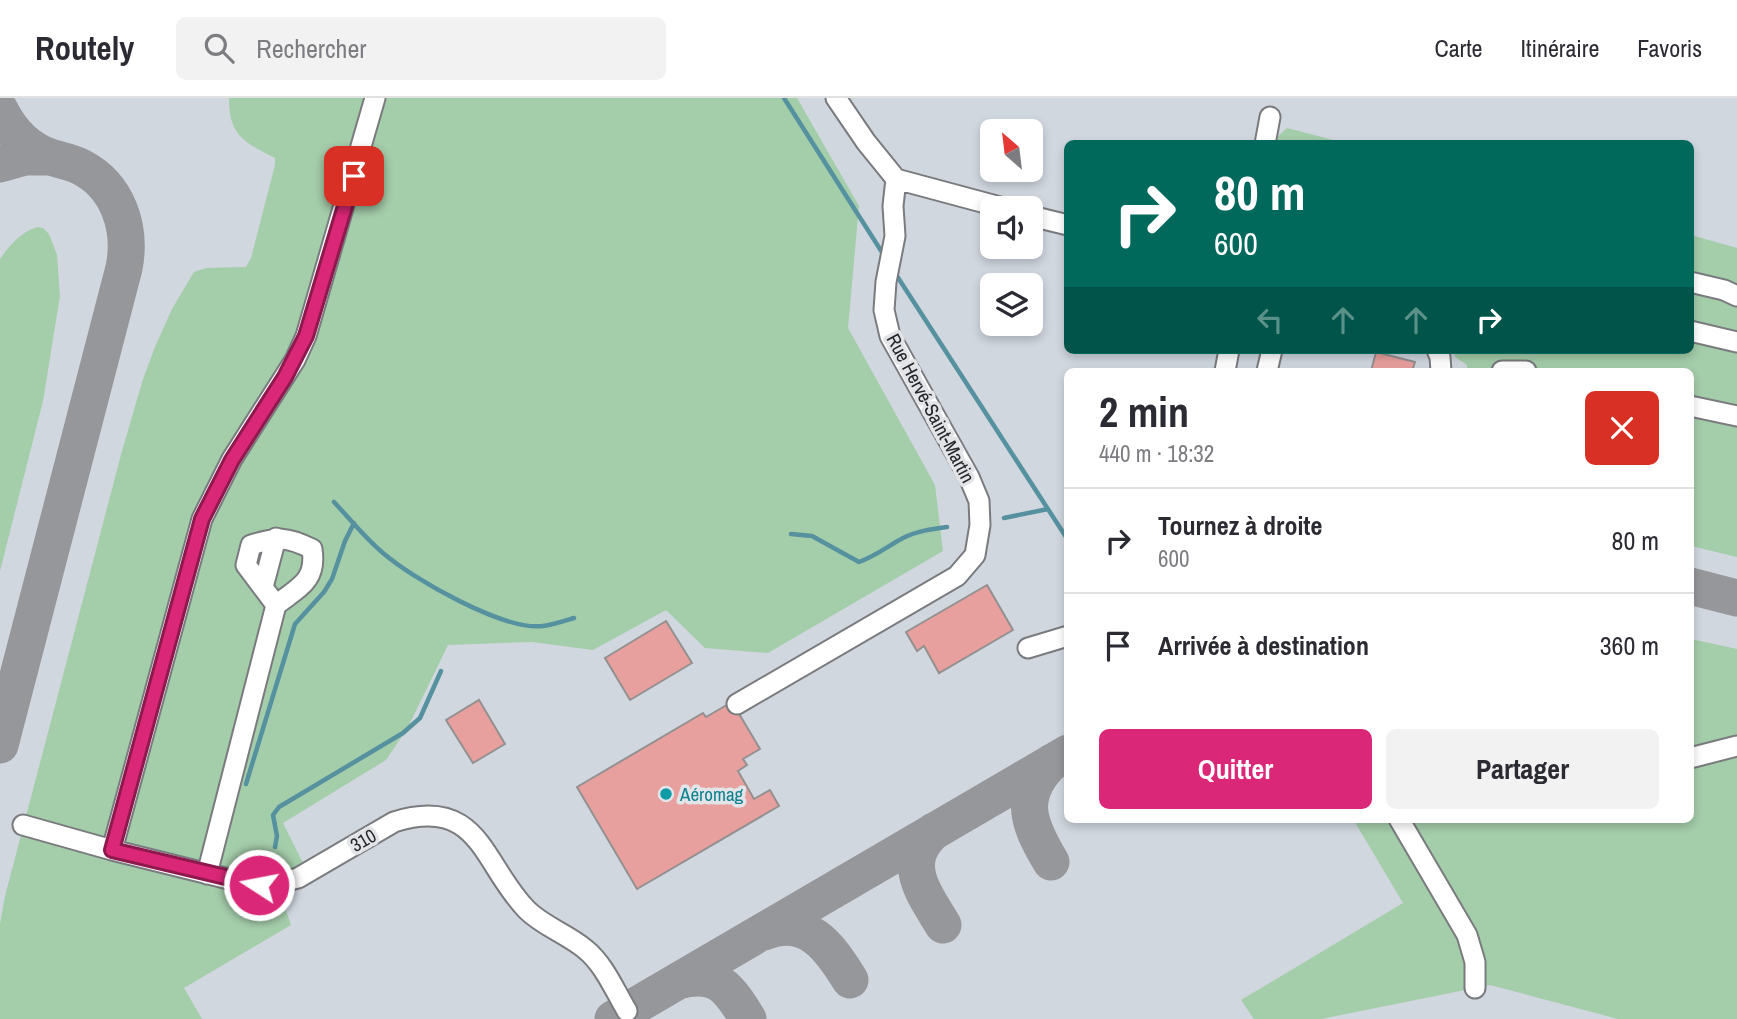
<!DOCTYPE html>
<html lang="fr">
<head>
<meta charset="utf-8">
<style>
  :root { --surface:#fff; --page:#f2f2f3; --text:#2b2b33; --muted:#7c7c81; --line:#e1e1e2; --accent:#db2777 }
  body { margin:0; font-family:"Archivo Narrow",sans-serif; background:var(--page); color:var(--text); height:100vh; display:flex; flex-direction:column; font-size:26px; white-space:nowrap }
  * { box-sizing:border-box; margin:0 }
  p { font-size:23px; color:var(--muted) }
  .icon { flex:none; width:38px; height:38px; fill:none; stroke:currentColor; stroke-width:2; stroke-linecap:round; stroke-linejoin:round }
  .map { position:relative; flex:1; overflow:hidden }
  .side { position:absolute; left:1064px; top:270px; width:630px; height:455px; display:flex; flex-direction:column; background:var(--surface); border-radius:10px; box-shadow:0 4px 10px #0003 }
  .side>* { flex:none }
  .top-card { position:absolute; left:1064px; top:42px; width:630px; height:214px; border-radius:10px; box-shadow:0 4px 10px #0003; background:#00695c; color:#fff; overflow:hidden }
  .needle { width:46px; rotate:332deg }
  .controls { position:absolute; left:980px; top:21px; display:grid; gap:14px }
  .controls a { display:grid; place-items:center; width:63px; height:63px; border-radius:10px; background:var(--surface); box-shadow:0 4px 10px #0003; font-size:35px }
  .pin { position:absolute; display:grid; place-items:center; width:60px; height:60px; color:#fff; margin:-30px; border-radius:14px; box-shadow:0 4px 10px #0006 }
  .me { position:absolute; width:77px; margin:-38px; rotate:281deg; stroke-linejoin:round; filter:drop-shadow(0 0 5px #0008) }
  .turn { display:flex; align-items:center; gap:24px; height:147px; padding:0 35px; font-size:32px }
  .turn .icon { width:91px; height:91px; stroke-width:2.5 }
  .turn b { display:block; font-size:49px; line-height:60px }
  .lanes { display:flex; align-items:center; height:66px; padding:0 35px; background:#0003; justify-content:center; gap:35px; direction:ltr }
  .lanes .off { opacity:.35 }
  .round { display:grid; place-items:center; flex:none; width:74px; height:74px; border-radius:10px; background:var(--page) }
  .overview { display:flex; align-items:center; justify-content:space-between; height:119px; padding:0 35px }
  h1 { font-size:42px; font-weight:800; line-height:52px }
  .button { display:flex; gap:14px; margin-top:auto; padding:14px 35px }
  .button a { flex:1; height:80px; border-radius:10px; background:var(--accent); color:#fff; font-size:28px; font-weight:800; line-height:80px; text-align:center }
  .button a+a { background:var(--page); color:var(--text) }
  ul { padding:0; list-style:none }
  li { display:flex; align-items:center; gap:21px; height:105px; padding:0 35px; border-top:2px solid var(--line) }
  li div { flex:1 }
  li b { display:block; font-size:26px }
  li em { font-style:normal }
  header { display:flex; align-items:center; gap:42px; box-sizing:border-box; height:98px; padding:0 35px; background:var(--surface); border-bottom:2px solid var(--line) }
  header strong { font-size:33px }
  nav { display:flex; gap:38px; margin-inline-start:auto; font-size:24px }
  .search { width:490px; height:63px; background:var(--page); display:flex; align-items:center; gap:18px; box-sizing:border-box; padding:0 24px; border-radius:10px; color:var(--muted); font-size:26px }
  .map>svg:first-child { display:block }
  .built { fill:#d0d7df; fill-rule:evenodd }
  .green { fill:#a4cdaa }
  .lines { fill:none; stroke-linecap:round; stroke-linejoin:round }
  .stream { stroke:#56919f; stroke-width:4.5 }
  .taxiway { stroke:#96979a; stroke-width:37 }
  .building { fill:#e8a09e; stroke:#949090; stroke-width:2 }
  .minor-casing { stroke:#797b7e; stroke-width:23 }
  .minor { stroke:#fff; stroke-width:19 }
  .route-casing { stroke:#8e194d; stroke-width:18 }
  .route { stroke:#db2777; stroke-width:12 }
  .culture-dot { fill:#0f9aa8; stroke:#e2e4e8; stroke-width:2.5 }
  .labels { text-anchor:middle; stroke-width:7; stroke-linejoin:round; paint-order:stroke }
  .street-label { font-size:19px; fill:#252627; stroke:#e2e4e8 }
  .culture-label { font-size:19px; fill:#0d838f; stroke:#e2e4e8; text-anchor:start }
</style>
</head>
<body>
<header>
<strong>Routely</strong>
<div class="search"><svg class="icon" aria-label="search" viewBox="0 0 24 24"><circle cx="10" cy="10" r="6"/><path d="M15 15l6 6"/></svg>Rechercher</div>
<nav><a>Carte</a><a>Itinéraire</a><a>Favoris</a></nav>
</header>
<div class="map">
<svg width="1737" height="921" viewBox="0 0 1737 921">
  <rect width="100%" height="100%" fill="#e2e4e8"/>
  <path class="built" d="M0,0h1737v921h-1737zM992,33h39v39h-39zM1068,46h622v206h-622zM992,110h39v39h-39zM992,187h39v39h-39zM1068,273h622v448h-622z"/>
  <path class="green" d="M229,0h568l62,108 -11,122 87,157 8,66 -175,102 -63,-5 -39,-38 -73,40 -61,-8 -84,3 -41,84 -21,31 -103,63 21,42 -25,26 12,34 -107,63 18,31h-202v-95l5,-28 117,-445 21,-72 12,-32 17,-38 22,-37 12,-4 40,-1 5,-9 24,-93v-7c-31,-16 -46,-22 -46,-60z
    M1287,30l58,15 -71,1v-4z
    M37,129l6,1 6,6 8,21 3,41 -17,105 -43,170v-312c10,-14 20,-26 37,-32z
    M1691,137l46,13v309l-46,-11 -1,-175h-223v-6l-12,-8v-7h235z
    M1691,541l46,10v370h-119l-128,-34 -169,34h-67l-13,-19 162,-97 -50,-84h337z"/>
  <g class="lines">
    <path class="stream" d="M784,0l101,159
      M895,175l173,267
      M334,404c16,17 31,36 49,51 30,26 121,78 160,73 10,-1 21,-5 31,-8
      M1004,420l44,-9
      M791,436l21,2 47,26c17,-6 29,-16 44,-24 14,-7 29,-9 44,-11
      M246,686l49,-160 29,-32 8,-13 13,-38 9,-18
      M275,749l2,-11 -4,-21 6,-8 124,-74 17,-15 21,-47"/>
    <path class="taxiway" d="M0,12c11,22 27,39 50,47 10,3 21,5 31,10 37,19 51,61 43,101l-124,477
      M0,66l25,-7h25
      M1690,488l47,12
      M934,733c-35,32 -10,62 9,94
      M1051,764c-22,-37 -35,-65 1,-100
      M764,834c43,-17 66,15 86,48
      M678,883c39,-11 51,7 70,38
      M613,921l455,-266"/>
  </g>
  <path class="building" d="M1376,254l39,10 -3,9h-41z
    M987,487l26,45 -74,43 -15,-27 -7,5 -11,-19z
    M666,523l26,42 -62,37 -25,-42z
    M479,602l26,44 -32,19 -27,-43z
    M732,604l28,47 -17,10 4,6 -9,6 16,28 16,-9 9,16 -142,83 -60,-102 126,-74 3,4z"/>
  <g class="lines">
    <g class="minor-casing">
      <path id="minor" d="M1265,46l5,-27
        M896,81l108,29
        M1031,118l37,9
        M1690,184l34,8 13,6
        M1690,233l47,11
        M1437,252l3,7 1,14
        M1225,273l4,-21
        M1267,273l5,-21
        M1502,273h24
        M1690,308l47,10
        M263,489l13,-49
        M1028,550l40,-12
        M737,606l220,-128 18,-21 5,-30 -1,-24 -10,-24 -79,-141 -6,-26 2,-28 9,-46 -2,-30 3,-27 -30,-37 -30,-44
        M1690,660l47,-12
        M1399,721l68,116 8,27v26
        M23,727l89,25 129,32c20,3 37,2 57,-4l96,-56c86,-27 88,42 133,88 16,16 40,24 58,39 19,15 30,42 42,62
        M112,752l90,-331 30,-60 63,-99 11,-24 69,-238
        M207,776l69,-269c23,-18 41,-24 36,-56 -26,-13 -34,-12 -61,-4l-5,20 30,40"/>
    </g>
    <use href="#minor" class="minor"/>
  </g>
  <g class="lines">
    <g class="route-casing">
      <path id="route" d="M259,787l-147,-35 90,-331 30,-59 53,-83 21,-41 48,-160"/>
    </g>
    <use href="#route" class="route"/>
  </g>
  <circle class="culture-dot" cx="666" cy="696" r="7"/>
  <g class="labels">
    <g class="street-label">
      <text transform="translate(931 310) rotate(62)" y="7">Rue Hervé-Saint-Martin</text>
      <text transform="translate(363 742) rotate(-30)" y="7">310</text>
    </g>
    <g class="culture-label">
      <text x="680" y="703">Aéromag</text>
    </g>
  </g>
</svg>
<div class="controls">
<a><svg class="needle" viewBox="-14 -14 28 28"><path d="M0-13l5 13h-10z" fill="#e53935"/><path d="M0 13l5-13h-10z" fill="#7c7c81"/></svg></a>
<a><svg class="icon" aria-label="sound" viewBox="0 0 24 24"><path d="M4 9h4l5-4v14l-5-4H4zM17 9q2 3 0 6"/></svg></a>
<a><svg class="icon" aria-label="layers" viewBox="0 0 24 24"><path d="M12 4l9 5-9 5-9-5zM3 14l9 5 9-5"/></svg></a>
</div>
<div class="pin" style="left:354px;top:78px;background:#d93025"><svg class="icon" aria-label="arrive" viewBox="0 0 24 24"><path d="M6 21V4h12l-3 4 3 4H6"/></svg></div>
<svg class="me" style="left:259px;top:787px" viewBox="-20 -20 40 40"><circle r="17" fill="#db2777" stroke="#fff" stroke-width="3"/><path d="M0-11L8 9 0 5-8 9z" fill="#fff"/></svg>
<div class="top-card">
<div class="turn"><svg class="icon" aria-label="right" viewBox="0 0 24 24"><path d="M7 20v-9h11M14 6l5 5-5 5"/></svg><div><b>80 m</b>600</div></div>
<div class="lanes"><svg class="icon off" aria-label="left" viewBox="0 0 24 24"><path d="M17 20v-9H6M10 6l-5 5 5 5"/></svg><svg class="icon off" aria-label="ahead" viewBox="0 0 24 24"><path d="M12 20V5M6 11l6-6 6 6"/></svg><svg class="icon off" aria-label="ahead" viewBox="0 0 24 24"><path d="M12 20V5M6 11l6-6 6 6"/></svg><svg class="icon" aria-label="right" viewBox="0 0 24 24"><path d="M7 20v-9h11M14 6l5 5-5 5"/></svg></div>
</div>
<section class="side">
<div class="overview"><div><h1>2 min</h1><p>440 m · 18:32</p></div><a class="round" style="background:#d93025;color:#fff"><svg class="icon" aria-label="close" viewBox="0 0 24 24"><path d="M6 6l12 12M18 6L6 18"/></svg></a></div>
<ul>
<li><svg class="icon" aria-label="right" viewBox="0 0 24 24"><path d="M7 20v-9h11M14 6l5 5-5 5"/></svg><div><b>Tournez à droite</b><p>600</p></div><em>80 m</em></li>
<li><svg class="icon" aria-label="arrive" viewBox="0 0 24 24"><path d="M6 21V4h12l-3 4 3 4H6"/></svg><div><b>Arrivée à destination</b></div><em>360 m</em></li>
</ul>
<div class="button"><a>Quitter</a><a>Partager</a></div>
</section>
</div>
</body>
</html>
